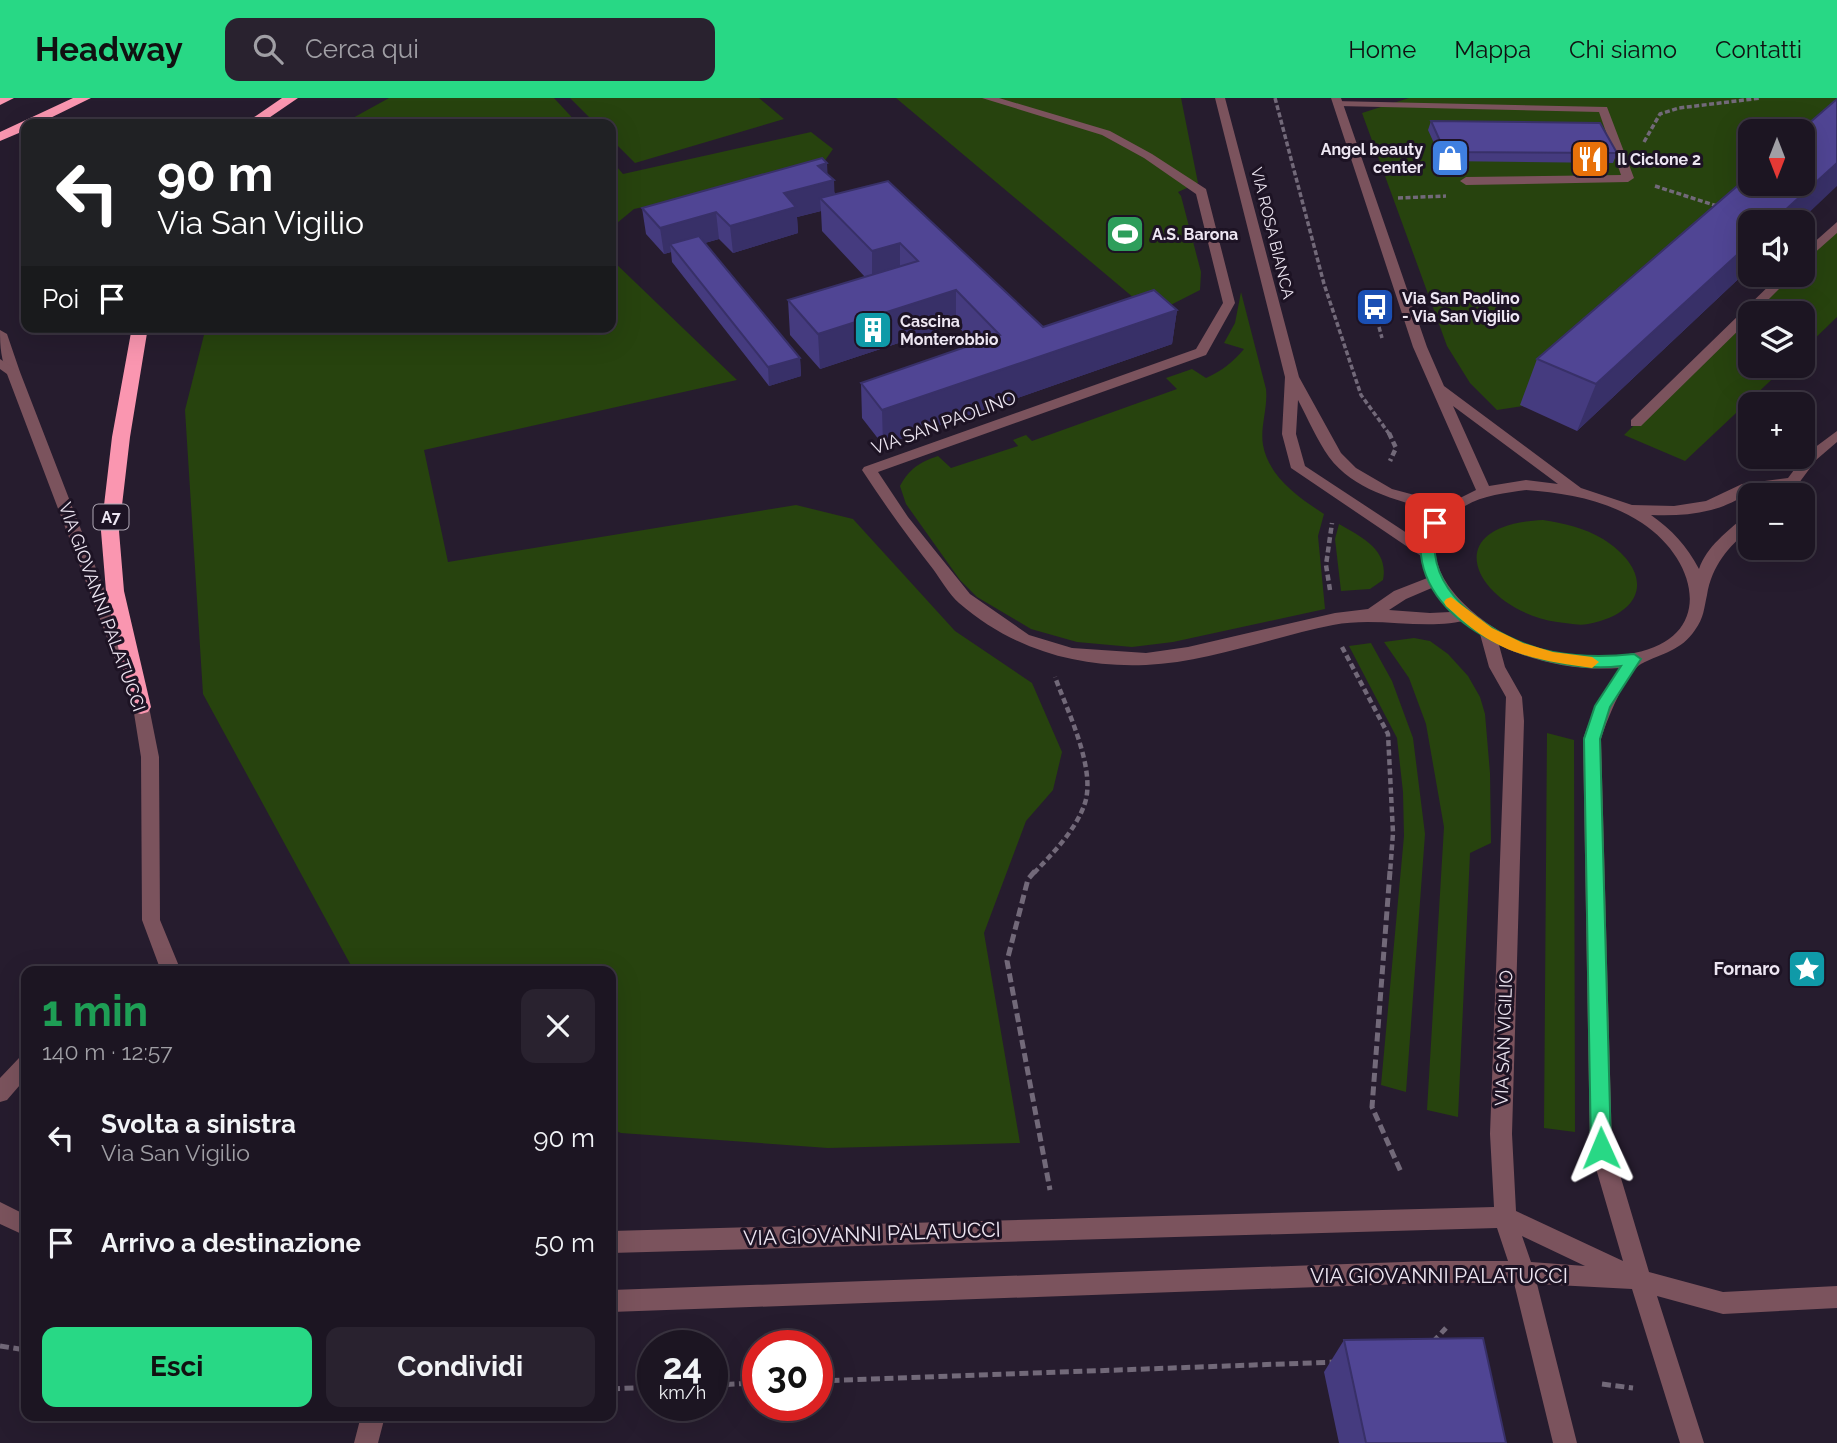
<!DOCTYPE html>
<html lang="it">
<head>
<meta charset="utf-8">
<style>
  :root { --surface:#1c1522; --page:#29222f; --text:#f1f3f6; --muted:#a09fa5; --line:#3a3440; --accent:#28d885 }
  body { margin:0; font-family:Raleway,sans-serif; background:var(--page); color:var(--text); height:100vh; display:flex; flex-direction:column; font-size:26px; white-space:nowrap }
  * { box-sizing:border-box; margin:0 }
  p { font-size:23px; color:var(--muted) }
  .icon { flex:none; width:38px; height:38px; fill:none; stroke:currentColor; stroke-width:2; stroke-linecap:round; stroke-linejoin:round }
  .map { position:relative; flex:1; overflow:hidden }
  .panel { position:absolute; left:21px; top:868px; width:595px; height:455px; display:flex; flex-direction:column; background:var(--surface); border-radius:14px; box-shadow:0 7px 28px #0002,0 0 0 2px var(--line) }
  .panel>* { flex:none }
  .top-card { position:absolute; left:21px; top:21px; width:595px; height:214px; border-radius:14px; box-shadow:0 7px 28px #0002,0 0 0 2px var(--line); background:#202124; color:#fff; overflow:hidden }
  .needle { width:46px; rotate:180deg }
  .buttons { position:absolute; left:1738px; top:21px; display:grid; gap:14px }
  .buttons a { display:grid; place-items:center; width:77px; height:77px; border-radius:14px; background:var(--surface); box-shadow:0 7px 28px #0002,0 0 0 2px var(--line); font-size:35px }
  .speed { position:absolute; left:637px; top:1232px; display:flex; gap:14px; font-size:35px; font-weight:700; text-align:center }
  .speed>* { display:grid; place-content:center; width:91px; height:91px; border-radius:50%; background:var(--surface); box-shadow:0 7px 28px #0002,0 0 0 2px var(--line); line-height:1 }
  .speed small { font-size:18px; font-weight:400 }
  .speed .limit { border:10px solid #d22; background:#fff; color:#111 }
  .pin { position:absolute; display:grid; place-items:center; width:60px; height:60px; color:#fff; margin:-30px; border-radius:14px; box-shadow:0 4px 10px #0006 }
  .me { position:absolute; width:77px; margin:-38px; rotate:359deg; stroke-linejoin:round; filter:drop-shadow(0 0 5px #0008) }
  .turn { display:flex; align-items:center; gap:24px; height:147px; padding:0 21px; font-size:32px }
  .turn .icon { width:91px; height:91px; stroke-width:2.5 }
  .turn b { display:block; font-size:49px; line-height:60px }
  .then { display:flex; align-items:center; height:66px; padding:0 21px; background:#0003; gap:14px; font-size:26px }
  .round { display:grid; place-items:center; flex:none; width:74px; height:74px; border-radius:14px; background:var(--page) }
  .headline { display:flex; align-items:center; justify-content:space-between; height:119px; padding:0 21px }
  h1 { font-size:42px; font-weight:700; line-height:52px; color:#1e9e55 }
  .primary-button { display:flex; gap:14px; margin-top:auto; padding:14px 21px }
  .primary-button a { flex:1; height:80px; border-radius:14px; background:var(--accent); color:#111; font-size:28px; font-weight:700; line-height:80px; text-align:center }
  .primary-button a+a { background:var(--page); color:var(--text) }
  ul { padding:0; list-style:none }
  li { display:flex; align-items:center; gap:21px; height:105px; padding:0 21px }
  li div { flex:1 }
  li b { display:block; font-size:26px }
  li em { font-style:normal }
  header { display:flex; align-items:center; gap:42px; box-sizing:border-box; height:98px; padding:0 35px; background:var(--accent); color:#111 }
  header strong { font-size:33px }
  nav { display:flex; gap:38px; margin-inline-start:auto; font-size:24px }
  .search { width:490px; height:63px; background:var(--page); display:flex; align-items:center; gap:18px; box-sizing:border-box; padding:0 24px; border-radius:14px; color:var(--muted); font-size:26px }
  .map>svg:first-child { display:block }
  .green { fill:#27430e }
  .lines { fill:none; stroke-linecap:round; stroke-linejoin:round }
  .path-far2 { stroke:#726979; stroke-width:3.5; stroke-dasharray:5 2.5; stroke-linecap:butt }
  .path-far1 { stroke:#726979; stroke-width:4.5; stroke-dasharray:6 3.5; stroke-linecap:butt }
  .path { stroke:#726979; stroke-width:5; stroke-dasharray:9 4.5; stroke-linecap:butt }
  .lane { fill:#7b535d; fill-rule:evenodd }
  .street { fill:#7b535d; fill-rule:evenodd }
  .highway { fill:#fa96b0; fill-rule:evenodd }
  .wall { fill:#453b7f }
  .shaded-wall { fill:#383068 }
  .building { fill:#504594; stroke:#383068; stroke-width:2 }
  .route { fill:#28d885; stroke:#1a8c56; stroke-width:2 }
  .slow { fill:#f59e0b }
  .labels { text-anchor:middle; stroke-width:6; stroke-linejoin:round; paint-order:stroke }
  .far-poi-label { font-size:16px; font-weight:bold; fill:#ede6f2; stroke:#1d1324; text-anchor:start }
  .far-street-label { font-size:16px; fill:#ede6f2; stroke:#1d1324 }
  .shield { fill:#1d1324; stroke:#afa7b4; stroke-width:2 }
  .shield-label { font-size:16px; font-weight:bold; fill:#ede6f2 }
  .street-label { font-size:18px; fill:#ede6f2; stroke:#1d1324 }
  .poi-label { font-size:18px; font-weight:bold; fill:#ede6f2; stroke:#1d1324; text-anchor:end }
  .near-street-label { font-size:21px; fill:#ede6f2; stroke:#1d1324 }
</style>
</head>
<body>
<header>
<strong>Headway</strong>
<div class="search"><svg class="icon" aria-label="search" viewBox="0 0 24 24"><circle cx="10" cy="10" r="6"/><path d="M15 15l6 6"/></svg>Cerca qui</div>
<nav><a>Home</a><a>Mappa</a><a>Chi siamo</a><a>Contatti</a></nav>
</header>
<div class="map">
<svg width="1837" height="1345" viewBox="0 0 1837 1345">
  <rect width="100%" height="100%" fill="#261c2e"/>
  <path class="green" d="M389,0h165l24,26h-236z
    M570,0h189l25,21 -149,44 -24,-24v-15h-15z
    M896,0h285l17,85 -20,9 3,4 20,76 -1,18 -47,24z
    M1409,0h428v29l-35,4h-52v53h23l-250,222 -26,4 -27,-27 -23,-37 -85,-233z
    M811,34l22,17 -14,20 -185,40 -23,19v-68l12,14z
    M1837,128v91l-34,33 -1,-37h-52v53h36l-101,95 -61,-26 163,-160h15l1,-15z
    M611,161l126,121 -313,70 24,112 348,-57 57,14 102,112 77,52 30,69 -9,38 -27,31 -42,112 36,210 -192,5 -207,-15 -10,-4v-158h-257l-151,-277 -18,-284 21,-83h405z
    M1241,194l25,97c2,19 -6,38 -3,56 6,32 35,52 61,69l-6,22 7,73 -152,33 -41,5 -55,-5 -46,-13 -54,-32 -17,-17 -54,-76 -6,-18c10,-18 20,-24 38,-30l13,12 67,-22 -5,-6 13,-5 6,6 145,-52 -11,-11 26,-9 14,9c16,-7 27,-16 38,-29l-20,-6 11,-20z
    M1543,422c20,3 42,8 60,19 50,32 45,73 -15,85 -10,2 -21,-1 -31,-2 -79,-12 -126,-97 -14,-102z
    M1339,426c23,13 50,26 44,56l-13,9 -29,2 -6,-52z
    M1414,540l16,3 18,13 20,22 12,21 5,17 5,59 1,70 -21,10 -12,264 -31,-7 17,-283 -18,-103 -17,-46 -25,-36z
    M1371,545l21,38 21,57 12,96 -19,258 -25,-7 23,-249 -1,-44 -6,-54 -48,-92z
    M1547,635l27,7 1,392 -31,-4z"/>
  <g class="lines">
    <path class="path-far2" d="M1275,0l49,186 37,111 29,40
      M1644,44l16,-28 19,-6 82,-10
      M1655,88l62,20
      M1398,100l48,-2
      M1379,229l3,11
      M1780,306l6,-6"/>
    <path class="path-far1" d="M1389,335l7,15 -6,13
      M1330,492l-4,-25 6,-42
      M1342,549l46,87 5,99 -3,40
      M1034,775c19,-20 42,-43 51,-70 11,-35 -18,-93 -30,-126"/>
    <path class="path" d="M1035,773l-7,8 -21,82 43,229
      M1390,773l-18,236 29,65
      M1432,1245l14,-15
      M0,1248l26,4
      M817,1283l519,-19
      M1602,1286l31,4
      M712,1287l46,-2
      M611,1291l42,-2"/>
    <path class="lane" d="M982,0h17l111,33 42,23 54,35 29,114 -29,52 -328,117 30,45 62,77 59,41 43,13 74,5 42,-6 147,-34 33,-4 26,-18 41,-16 6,1 2,4 -2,4 -35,15 -17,11 41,3 41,-2 2,4 -2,4c-44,13 -91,-3 -138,6 -60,12 -125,37 -187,40 -69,3 -134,-16 -187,-62 -10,-9 -18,-23 -26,-34 -25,-32 -49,-65 -71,-99l2,-3 332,-118 27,-46 -27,-109 -52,-36 -42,-23z
      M1334,3l273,6 27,71 -6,4 -162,3 -6,-4 6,-4 155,-2 -22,-63 -261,-6 -5,-3z
      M1837,124v11l-35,31v-11z
      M1780,177h13l-38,38h-5v6l-109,107h-10v-6z
      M0,232l7,4 13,38 -2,3h-10c-7,-15 -8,-28 -8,-45z
      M361,1318h24l-7,27h-24z"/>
    <path class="street" d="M1215,0h10l74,279 42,76 15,15 36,21 56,15 28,-14 -63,-143 -82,-249h10l86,249 17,39 137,102 51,17 42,1 32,-5 36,-17 46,-6 18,-24 31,-23v11l-21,18 -23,31 -5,2c-35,-10 -46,9 -77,17 -20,5 -40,6 -60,5 21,15 36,31 48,54 8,-23 28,-37 46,-53l5,-1v13c-22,20 -38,37 -43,67 -3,13 -3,23 -12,35 -14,21 -33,23 -54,34 -15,8 -35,58 -40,75l11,409 37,124 74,20 114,-6v22l-114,6 -66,-18 47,147h-24l-48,-154 -95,-5 40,159h-24l-39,-160h-83l-820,29v-22l820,-29h77l-11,-33 -886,25v-22l883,-24 -4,-73 16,-437 -17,-30 -9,-33 -30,-23 -19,-24 -10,-31 -130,-88 -9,-34 3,-57zM1298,302c10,19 19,40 31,57 26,35 72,44 110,55l-17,31 -117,-77 -9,-32zM1453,308l105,78 -32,-4 -37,6zM1526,392c40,3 81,10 116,33 56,37 74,114 -8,130 -38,8 -79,4 -115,-12 -49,-21 -126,-89 -54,-135 18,-11 41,-13 61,-16zM1499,547c38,18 79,26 121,23l-25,38 -12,33 7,409 33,113 -107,-50 -4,-77 12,-413 -2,-24 -17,-30zM1522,1138l63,30 -54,-4z
      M0,261l20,13 113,292 -2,4h-12l-2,-4 -110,-290 -7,-5z
      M135,586l6,2 8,21 10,50 1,163 21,51h-20l-19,-51 -1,-163 -8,-50 -6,-17z
      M26,957v23l-19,22 -7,2v-24l19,-20z
      M0,1104l26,13v21l-26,-12z"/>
    <path class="highway" d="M0,0h14l-14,7z
      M73,0h18l-53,26h-12v6l-26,11v-9z
      M282,0h16l-38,26h-16z
      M132,229h16l-18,110 -11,94 5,60 27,116 -3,5 -7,2 -7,-2 -3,-5 -25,-116 -5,-60 11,-94z"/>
  </g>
  <path class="wall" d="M1431,23l186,32 -4,10 -171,-2 -14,-31z
    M828,77l7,19 208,133 134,-17 -5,34 -289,101 -21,-27 -1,-35 113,-39 -18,-20 -136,45 -30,-34 -2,-35 77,-23 -43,-46 -1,-20 -24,6 1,16 -65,20 -14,-14 -14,4 95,115 1,18 -32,10 -97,-124 -1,-10 -7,2 -18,-20 -4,-26z
    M1750,124v46l-173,163 -57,-26 17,-46z
    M1344,1242l162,103h-167l-15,-71z"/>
  <path class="shaded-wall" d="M827,65l1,19 6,-2 1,27 -15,-9 1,13 -24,6 1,16 -65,20 -3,-27 88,-60z
    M1837,65v23l-38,36h-27z
    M716,114l3,27 -44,12 -5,-7 1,8 -7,2 -4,-26z
    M900,145v34l-28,8v-34z
    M1750,145v25l-173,163 19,-47z
    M956,192v34l-136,45 -2,-35z
    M1177,212l-5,34 -289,101 -1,-35z
    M800,260l1,18 -32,10 -1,-19z"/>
  <path class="building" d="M1837,1v64l-65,59h-22v21l-154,141 -59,-25 213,-184v9h52v-53h-2z
    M1431,23l169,2 17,30 -172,-1z
    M822,60l5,5 -9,3 16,14 -50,13 12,14 -66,19 -14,-14 -56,16 -18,-20z
    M888,83l155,146 111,-37 23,20 -295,100 -21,-27 139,-48 -44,-45 -138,44 -30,-34 130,-39 -18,-18 -28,8 -52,-53z
    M699,138l101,122 -32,9 -98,-123z
    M1483,1240l23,105h-140l-22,-103z"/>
  <path class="route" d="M1435,421l7,4c-2,9 -8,22 -7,31 6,52 72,89 118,98 27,5 54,5 81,2l7,5 -31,48 -10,32 11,409 -3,7 -7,2 -7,-2 -3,-7 -7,-409 11,-33 26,-40c-68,9 -191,-31 -200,-111 -1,-10 5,-23 7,-32z"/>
  <path class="slow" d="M1451,499l41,31 31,15 30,9 39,5 7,5 -7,6c-38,-5 -79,-11 -112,-34 -12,-8 -23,-19 -34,-28l-2,-4 2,-3z"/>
  <defs>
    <g id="shop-square" transform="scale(2.0125)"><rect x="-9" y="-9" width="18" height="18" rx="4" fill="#3f7fe0" stroke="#1d1324"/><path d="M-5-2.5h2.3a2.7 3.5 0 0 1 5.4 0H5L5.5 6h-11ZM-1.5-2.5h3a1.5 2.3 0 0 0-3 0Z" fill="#fff"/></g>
    <g id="restaurant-square" transform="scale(2.0125)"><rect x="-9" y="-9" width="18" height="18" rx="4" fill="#e8710a" stroke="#1d1324"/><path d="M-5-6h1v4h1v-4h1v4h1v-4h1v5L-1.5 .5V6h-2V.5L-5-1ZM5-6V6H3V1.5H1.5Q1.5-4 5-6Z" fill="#fff"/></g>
    <g id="stadium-square" transform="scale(2.0125)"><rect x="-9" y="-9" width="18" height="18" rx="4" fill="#2e9e5b" stroke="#1d1324"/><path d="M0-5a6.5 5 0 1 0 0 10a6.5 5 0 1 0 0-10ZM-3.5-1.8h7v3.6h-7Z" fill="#fff"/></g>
    <g id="bus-square" transform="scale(2.0125)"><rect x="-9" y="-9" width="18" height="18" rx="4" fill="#1a4fb4" stroke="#1d1324"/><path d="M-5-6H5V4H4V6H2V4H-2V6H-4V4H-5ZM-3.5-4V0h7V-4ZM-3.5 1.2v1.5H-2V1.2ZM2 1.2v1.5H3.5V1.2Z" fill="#fff"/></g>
    <g id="building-square" transform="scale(2.0125)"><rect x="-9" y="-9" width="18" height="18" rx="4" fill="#0f9aa8" stroke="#1d1324"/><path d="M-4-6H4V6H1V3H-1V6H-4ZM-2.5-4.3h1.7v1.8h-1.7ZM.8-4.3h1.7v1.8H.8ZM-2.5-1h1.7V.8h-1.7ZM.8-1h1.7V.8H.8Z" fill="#fff"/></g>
    <g id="sight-square" transform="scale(2.0125)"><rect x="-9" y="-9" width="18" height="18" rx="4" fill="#0f9aa8" stroke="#1d1324"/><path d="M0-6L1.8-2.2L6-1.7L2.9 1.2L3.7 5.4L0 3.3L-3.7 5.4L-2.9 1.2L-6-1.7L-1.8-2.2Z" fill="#fff"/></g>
  </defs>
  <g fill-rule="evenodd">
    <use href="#shop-square" x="1450" y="60"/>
    <use href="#restaurant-square" x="1590" y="61"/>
    <use href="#stadium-square" x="1125" y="136"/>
    <use href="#bus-square" x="1375" y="209"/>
    <use href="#building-square" x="873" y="232"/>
    <use href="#sight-square" x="1807" y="871"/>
  </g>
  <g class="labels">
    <g class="far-poi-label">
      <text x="1423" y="57" text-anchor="end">Angel beauty<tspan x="1423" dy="18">center</tspan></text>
      <text x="1617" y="67">Il Ciclone 2</text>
      <text x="1152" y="142">A.S. Barona</text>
      <text x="1402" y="206">Via San Paolino<tspan x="1402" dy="18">- Via San Vigilio</tspan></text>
      <text x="900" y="229">Cascina<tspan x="900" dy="18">Monterobbio</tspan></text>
    </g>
    <g class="far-street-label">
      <text transform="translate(1273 135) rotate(76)" y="6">VIA ROSA BIANCA</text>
    </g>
    <rect class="shield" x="93.5" y="406.5" width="35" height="25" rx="5"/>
    <g class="shield-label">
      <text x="111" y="425">A7</text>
    </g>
    <g class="street-label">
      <text transform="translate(944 325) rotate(-20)" y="6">VIA SAN PAOLINO</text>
      <text transform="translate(102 509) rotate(70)" y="6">VIA GIOVANNI PALATUCCI</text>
      <text transform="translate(1504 940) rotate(-88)" y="6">VIA SAN VIGILIO</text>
    </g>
    <g class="poi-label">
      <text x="1780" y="877">Fornaro</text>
    </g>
    <g class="near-street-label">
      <text transform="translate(872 1136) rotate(-2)" y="7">VIA GIOVANNI PALATUCCI</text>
      <text x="1439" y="1185">VIA GIOVANNI PALATUCCI</text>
    </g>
  </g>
</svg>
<div class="buttons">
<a><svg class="needle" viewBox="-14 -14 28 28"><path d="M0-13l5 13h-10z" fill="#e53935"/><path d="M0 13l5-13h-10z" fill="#a09fa5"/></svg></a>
<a><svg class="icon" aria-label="sound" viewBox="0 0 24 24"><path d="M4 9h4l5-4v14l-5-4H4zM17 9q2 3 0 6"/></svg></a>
<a><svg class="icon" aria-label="layers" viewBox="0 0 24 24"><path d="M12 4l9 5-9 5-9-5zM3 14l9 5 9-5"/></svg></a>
<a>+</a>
<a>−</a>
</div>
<div class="speed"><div>24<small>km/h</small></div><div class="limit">30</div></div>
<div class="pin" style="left:1435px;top:425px;background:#d93025"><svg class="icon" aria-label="arrive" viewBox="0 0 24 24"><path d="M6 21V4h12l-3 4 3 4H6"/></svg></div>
<svg class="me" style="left:1601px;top:1050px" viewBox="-20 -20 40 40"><path d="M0-17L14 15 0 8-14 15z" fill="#28d885" stroke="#fff" stroke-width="4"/></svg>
<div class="top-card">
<div class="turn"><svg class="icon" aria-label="left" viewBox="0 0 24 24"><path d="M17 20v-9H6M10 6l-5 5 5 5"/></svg><div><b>90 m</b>Via San Vigilio</div></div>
<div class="then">Poi<svg class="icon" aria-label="arrive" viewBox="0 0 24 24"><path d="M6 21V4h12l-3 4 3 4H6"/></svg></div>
</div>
<section class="panel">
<div class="headline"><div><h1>1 min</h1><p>140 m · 12:57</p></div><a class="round"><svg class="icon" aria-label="close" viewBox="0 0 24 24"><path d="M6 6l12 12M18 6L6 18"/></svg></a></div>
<ul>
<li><svg class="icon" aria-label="left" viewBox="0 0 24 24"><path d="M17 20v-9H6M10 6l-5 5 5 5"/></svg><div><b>Svolta a sinistra</b><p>Via San Vigilio</p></div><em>90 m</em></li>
<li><svg class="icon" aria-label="arrive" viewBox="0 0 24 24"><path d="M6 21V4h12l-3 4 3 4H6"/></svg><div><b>Arrivo a destinazione</b></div><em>50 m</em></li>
</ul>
<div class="primary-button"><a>Esci</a><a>Condividi</a></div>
</section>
</div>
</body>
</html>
